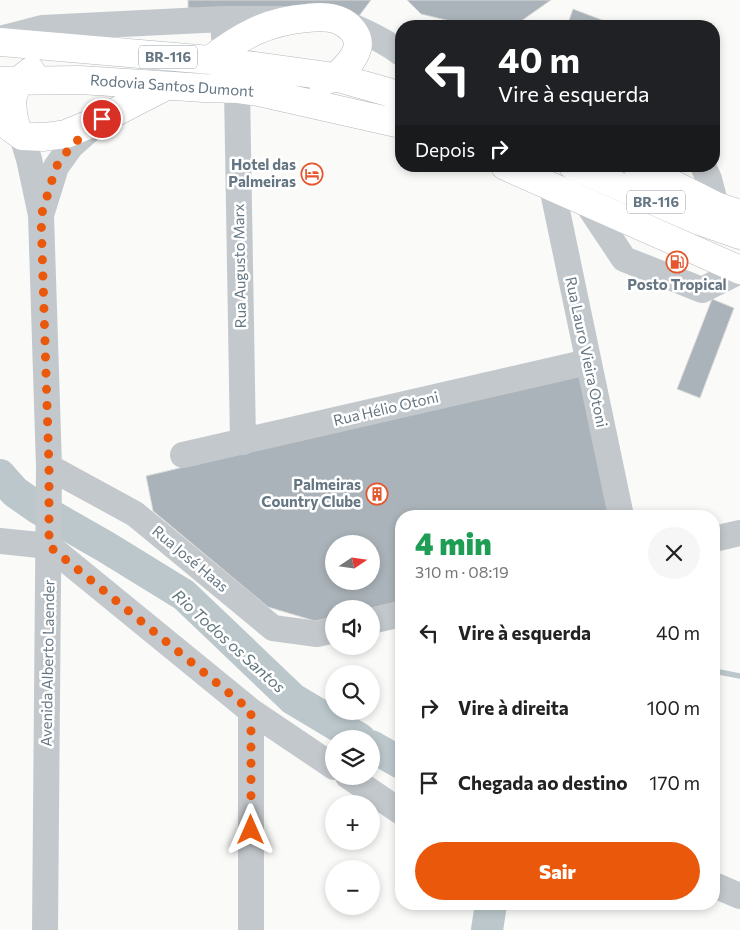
<!DOCTYPE html>
<html lang="pt">
<head>
<meta charset="utf-8">
<style>
  :root { --surface:#fff; --page:#f6f6f6; --text:#222; --muted:#767676; --accent:#ea580c }
  body { margin:0; font-family:Commissioner,sans-serif; background:var(--page); color:var(--text); height:100vh; display:flex; flex-direction:column; font-size:19px; white-space:nowrap }
  * { box-sizing:border-box; margin:0 }
  p { font-size:16px; color:var(--muted) }
  .icon { flex:none; width:28px; height:28px; fill:none; stroke:currentColor; stroke-width:2; stroke-linecap:round; stroke-linejoin:round }
  .map { position:relative; flex:1; overflow:hidden }
  .sheet { position:absolute; left:395px; top:510px; width:325px; height:400px; display:flex; flex-direction:column; background:var(--surface); border-radius:20px; box-shadow:0 2px 8px #0003 }
  .sheet>* { flex:none }
  .top-card { position:absolute; left:395px; top:20px; width:325px; height:152px; border-radius:20px; box-shadow:0 2px 8px #0003; background:#202124; color:#fff; overflow:hidden }
  .needle { width:32px; rotate:77deg }
  .controls { position:absolute; left:325px; top:535px; display:grid; gap:10px }
  .controls a { display:grid; place-items:center; width:55px; height:55px; border-radius:50%; background:var(--surface); box-shadow:0 2px 8px #0003; font-size:25px }
  .pin { position:absolute; display:grid; place-items:center; width:42px; height:42px; color:#fff; margin:-21px; border:2px solid #fff; border-radius:50%; box-shadow:0 1px 5px #0007 }
  .me { position:absolute; width:55px; margin:-28px; rotate:0deg; stroke-linejoin:round; filter:drop-shadow(0 0 4px #0008) }
  .turn { display:flex; align-items:center; gap:18px; height:105px; padding:0 20px; font-size:22px }
  .turn .icon { width:65px; height:65px; stroke-width:2.5 }
  .turn b { display:block; font-size:35px; line-height:42px }
  .then { display:flex; align-items:center; height:48px; padding:0 20px; background:#0003; gap:10px; font-size:19px }
  .round { display:grid; place-items:center; flex:none; width:52px; height:52px; border-radius:26px; background:var(--page) }
  .summary { display:flex; align-items:center; justify-content:space-between; height:85px; padding:0 20px }
  h1 { font-size:30px; font-weight:800; line-height:38px; color:#1e9e55 }
  .cta { display:flex; gap:10px; margin-top:auto; padding:10px 20px }
  .cta a { flex:1; height:58px; border-radius:30px; background:var(--accent); color:#fff; font-size:20px; font-weight:800; line-height:58px; text-align:center }
  ul { padding:0; list-style:none }
  li { display:flex; align-items:center; gap:15px; height:75px; padding:0 20px }
  li div { flex:1 }
  li b { display:block; font-size:19px }
  li em { font-style:normal }
  .map>svg:first-child { display:block }
  .lines { fill:none; stroke-linecap:round; stroke-linejoin:round }
  .stream { stroke:#bbc7cb; stroke-width:5.5 }
  .river { stroke:#bbc7cb; stroke-width:32 }
  .building { fill:#aab3b9; stroke:#dcdcda; fill-rule:evenodd }
  .major-casing { stroke:#b5babe; stroke-width:29 }
  .highway-casing { stroke:#b4b9bd; stroke-width:29 }
  .minor { stroke:#c3c8cc; stroke-width:26 }
  .major { stroke:#fff; stroke-width:28 }
  .highway { stroke:#fff; stroke-width:28 }
  .route { stroke:#ea580c; stroke-width:9; stroke-dasharray:0 16.2 }
  .labels { text-anchor:middle; stroke-width:5; stroke-linejoin:round; paint-order:stroke }
  .shield { fill:#fff; stroke:#939fa8; stroke-width:1 }
  .shield-label { font-size:14px; font-weight:bold; fill:#657683 }
  .street-label { font-size:15px; fill:#657683; stroke:#fff }
  .poi-label { font-size:15px; font-weight:bold; fill:#657683; stroke:#fff; text-anchor:end }
  .water-label { font-size:16px; font-style:italic; fill:#60757c; stroke:#fff }
</style>
</head>
<body>
<div class="map">
<svg width="740" height="930" viewBox="0 0 740 930">
  <rect width="100%" height="100%" fill="#fafaf8"/>
  <g class="lines">
    <path class="stream" d="M714,671l26,5"/>
    <path class="river" d="M0,475l15,17 23,16 68,39 78,48 109,104 67,40
      M371,746l30,17
      M487,930l4,-26"/>
  </g>
  <path class="building" d="M188,0h183l-12,16 -171,-8z
    M407,0h144l-37,26h-43l-50,-12z
    M573,9l45,17h-51z
    M712,299l22,9 -34,90 -23,-9z
    M582,372l28,144h-209v85l-34,8h-33v8l-19,4 -47,-14 -115,-96 -7,-35zM334,544h37v37h-37z"/>
  <g class="lines">
    <g class="major-casing">
      <path id="major" d="M505,166l235,104
        M637,166l79,40 24,8"/>
    </g>
    <g class="highway-casing">
      <path id="highway" d="M0,42l210,18 125,17 53,15 13,5
        M210,60c30,-24 58,-39 97,-42 10,-1 21,-2 31,2 11,4 23,16 19,29 -3,10 -13,21 -21,27 -4,3 -10,4 -14,6
        M0,81l80,-1 124,8 33,1 22,3 142,32
        M3,122l19,14 22,1 22,-3 36,-15 64,-33
        M17,131l-4,-17 -1,-15 6,-18 13,-10
        M573,166l124,54 43,15"/>
    </g>
    <path class="minor" d="M347,24c19,8 38,17 54,29
      M224,37l-1,-18h61
      M0,39l42,-11 181,-9
      M237,89l6,353
      M22,136l7,23 12,56 8,252 -4,463
      M703,166l6,13 7,27
      M552,187l69,329
      M586,202l38,57 78,31 38,-19
      M42,212l14,-45 15,-21 26,-23
      M183,455l405,-93
      M49,467l86,47 138,114 44,6 17,-4
      M714,539l26,-6
      M0,541l49,5
      M49,546l202,165 83,56
      M371,621l30,-7
      M251,711v219
      M348,776l53,36
      M714,885l26,11"/>
    <use href="#major" class="major"/>
    <use href="#highway" class="highway"/>
  </g>
  <g class="lines">
    <path class="route" d="M102,119l-31,27 -15,21 -15,49 8,251v79l202,165v119"/>
  </g>
  <defs>
    <g id="hotel-ring" transform="scale(1.125)"><circle r="9.5" fill="#fff" stroke="#e4572e" stroke-width="1.5"/><path d="M-6-4.5h1.5V1H6V5H4.5V3h-9V5H-6ZM-4 0a1.8 1.8 0 1 1 3.6 0ZM.5 0V-2.5h3Q6-2.5 6 0Z" fill="#e4572e"/></g>
    <g id="fuel-ring" transform="scale(1.125)"><circle r="9.5" fill="#fff" stroke="#e4572e" stroke-width="1.5"/><path d="M-5.5-6h7V0h2V4h1.3V-2.5L3-4.5l.8-.8L6-3V5H2.5V1h-1V6h-7ZM-4.2-4.7v3.2H.2V-4.7Z" fill="#e4572e"/></g>
    <g id="building-ring" transform="scale(1.125)"><circle r="9.5" fill="#fff" stroke="#e4572e" stroke-width="1.5"/><path d="M-4-6H4V6H1V3H-1V6H-4ZM-2.5-4.3h1.7v1.8h-1.7ZM.8-4.3h1.7v1.8H.8ZM-2.5-1h1.7V.8h-1.7ZM.8-1h1.7V.8H.8Z" fill="#e4572e"/></g>
  </defs>
  <g fill-rule="evenodd">
    <use href="#hotel-ring" x="312" y="174"/>
    <use href="#fuel-ring" x="677" y="262"/>
    <use href="#building-ring" x="377" y="494"/>
  </g>
  <g class="labels">
    <g class="shield">
      <rect x="139" y="45.5" width="58" height="23" rx="4"/>
      <rect x="627" y="190.5" width="58" height="23" rx="4"/>
    </g>
    <g class="shield-label">
      <text x="168" y="62">BR-116</text>
      <text x="656" y="207">BR-116</text>
    </g>
    <g class="street-label">
      <text transform="translate(172 86) rotate(4)" y="5">Rodovia Santos Dumont</text>
      <text transform="translate(240 266) rotate(-91)" y="5">Rua Augusto Marx</text>
      <text transform="translate(586 352) rotate(78)" y="5">Rua Lauro Vieira Otoni</text>
      <text transform="translate(386 409) rotate(-13)" y="5">Rua Hélio Otoni</text>
      <text transform="translate(190 559) rotate(40)" y="5">Rua José Haas</text>
      <text transform="translate(48 663) rotate(-89)" y="5">Avenida Alberto Laender</text>
    </g>
    <g class="poi-label">
      <text x="296" y="170">Hotel das<tspan x="296" dy="17">Palmeiras</tspan></text>
      <text x="677" y="290" text-anchor="middle">Posto Tropical</text>
      <text x="361" y="490">Palmeiras<tspan x="361" dy="17">Country Clube</tspan></text>
    </g>
    <g class="water-label">
      <text transform="translate(229 641) rotate(42)" y="6">Rio Todos os Santos</text>
    </g>
  </g>
</svg>
<div class="controls">
<a><svg class="needle" viewBox="-14 -14 28 28"><path d="M0-13l5 13h-10z" fill="#e53935"/><path d="M0 13l5-13h-10z" fill="#767676"/></svg></a>
<a><svg class="icon" aria-label="sound" viewBox="0 0 24 24"><path d="M4 9h4l5-4v14l-5-4H4zM17 9q2 3 0 6"/></svg></a>
<a><svg class="icon" aria-label="search" viewBox="0 0 24 24"><circle cx="10" cy="10" r="6"/><path d="M15 15l6 6"/></svg></a>
<a><svg class="icon" aria-label="layers" viewBox="0 0 24 24"><path d="M12 4l9 5-9 5-9-5zM3 14l9 5 9-5"/></svg></a>
<a>+</a>
<a>−</a>
</div>
<div class="pin" style="left:102px;top:119px;background:#d93025"><svg class="icon" aria-label="arrive" viewBox="0 0 24 24"><path d="M6 21V4h12l-3 4 3 4H6"/></svg></div>
<svg class="me" style="left:251px;top:830px" viewBox="-20 -20 40 40"><path d="M0-17L14 15 0 8-14 15z" fill="#ea580c" stroke="#fff" stroke-width="4"/></svg>
<div class="top-card">
<div class="turn"><svg class="icon" aria-label="left" viewBox="0 0 24 24"><path d="M17 20v-9H6M10 6l-5 5 5 5"/></svg><div><b>40 m</b>Vire à esquerda</div></div>
<div class="then">Depois<svg class="icon" aria-label="right" viewBox="0 0 24 24"><path d="M7 20v-9h11M14 6l5 5-5 5"/></svg></div>
</div>
<section class="sheet">
<div class="summary"><div><h1>4 min</h1><p>310 m · 08:19</p></div><a class="round"><svg class="icon" aria-label="close" viewBox="0 0 24 24"><path d="M6 6l12 12M18 6L6 18"/></svg></a></div>
<ul>
<li><svg class="icon" aria-label="left" viewBox="0 0 24 24"><path d="M17 20v-9H6M10 6l-5 5 5 5"/></svg><div><b>Vire à esquerda</b></div><em>40 m</em></li>
<li><svg class="icon" aria-label="right" viewBox="0 0 24 24"><path d="M7 20v-9h11M14 6l5 5-5 5"/></svg><div><b>Vire à direita</b></div><em>100 m</em></li>
<li><svg class="icon" aria-label="arrive" viewBox="0 0 24 24"><path d="M6 21V4h12l-3 4 3 4H6"/></svg><div><b>Chegada ao destino</b></div><em>170 m</em></li>
</ul>
<div class="cta"><a>Sair</a></div>
</section>
</div>
</body>
</html>
